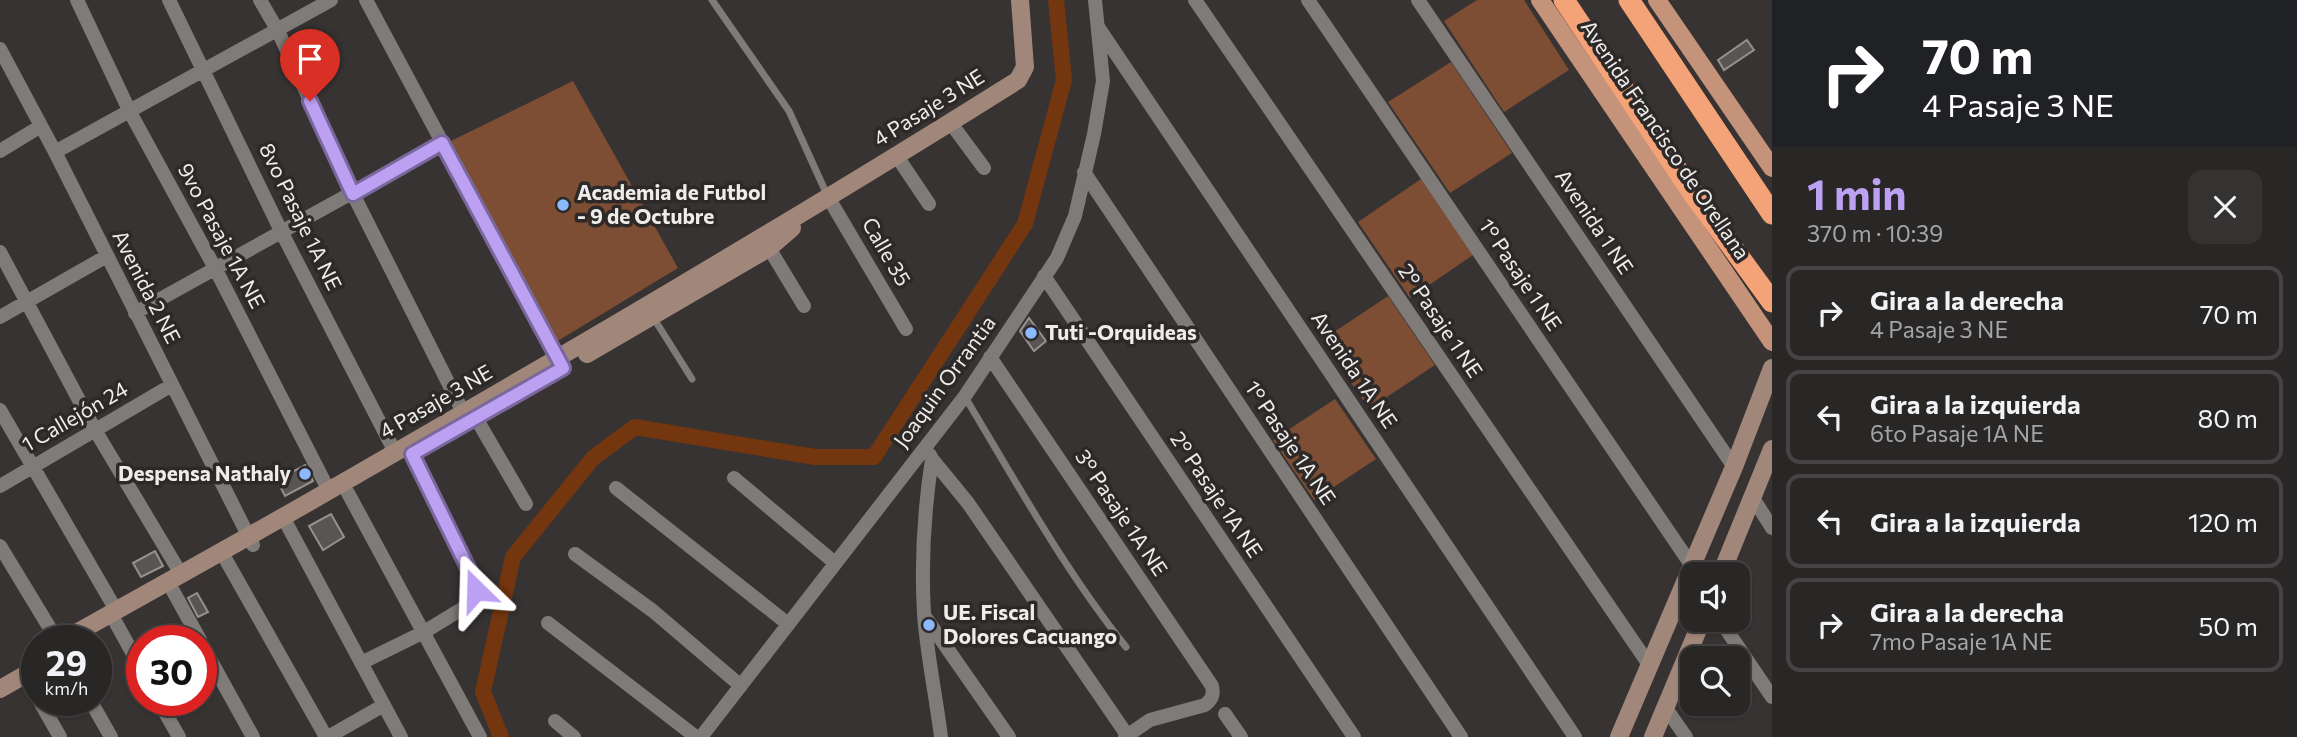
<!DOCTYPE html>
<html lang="es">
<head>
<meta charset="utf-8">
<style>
  :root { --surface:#292626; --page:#353232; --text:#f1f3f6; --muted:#a5a5a7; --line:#454343; --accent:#bca0f2 }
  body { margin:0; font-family:Commissioner,sans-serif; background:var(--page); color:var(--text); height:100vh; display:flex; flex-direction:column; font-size:26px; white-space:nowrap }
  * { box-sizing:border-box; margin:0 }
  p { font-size:23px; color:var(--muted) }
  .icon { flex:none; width:38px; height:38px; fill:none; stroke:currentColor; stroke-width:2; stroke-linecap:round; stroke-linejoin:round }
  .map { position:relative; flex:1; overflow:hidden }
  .details { display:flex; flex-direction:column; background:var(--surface); width:525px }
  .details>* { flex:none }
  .banner { background:#202124; color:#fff; overflow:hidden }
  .fabs { position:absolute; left:1680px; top:562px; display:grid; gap:14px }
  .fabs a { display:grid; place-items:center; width:70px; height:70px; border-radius:14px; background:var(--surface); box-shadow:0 2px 5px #0004,0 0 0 2px var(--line); font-size:35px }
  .speed { position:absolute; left:21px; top:625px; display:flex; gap:14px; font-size:35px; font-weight:700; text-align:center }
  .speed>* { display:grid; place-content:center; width:91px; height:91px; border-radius:50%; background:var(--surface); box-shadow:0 2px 5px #0004,0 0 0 2px var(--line); line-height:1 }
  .speed small { font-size:18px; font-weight:400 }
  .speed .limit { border:10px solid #d22; background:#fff; color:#111 }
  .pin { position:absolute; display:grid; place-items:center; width:60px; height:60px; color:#fff; margin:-72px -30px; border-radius:50% 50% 50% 0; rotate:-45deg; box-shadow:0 0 7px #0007 }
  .pin .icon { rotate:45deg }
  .me { position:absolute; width:77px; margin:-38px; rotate:338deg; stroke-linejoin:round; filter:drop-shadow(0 0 5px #0008) }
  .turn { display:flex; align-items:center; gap:24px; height:147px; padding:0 35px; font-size:32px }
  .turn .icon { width:91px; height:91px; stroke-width:2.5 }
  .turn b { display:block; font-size:49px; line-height:60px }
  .round { display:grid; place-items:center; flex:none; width:74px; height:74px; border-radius:14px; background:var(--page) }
  .headline { display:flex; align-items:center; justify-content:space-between; height:119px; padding:0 35px }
  h1 { font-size:42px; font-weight:700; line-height:52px; color:var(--accent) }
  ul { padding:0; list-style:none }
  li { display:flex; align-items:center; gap:21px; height:94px; margin:0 14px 10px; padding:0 21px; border:4px solid var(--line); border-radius:14px }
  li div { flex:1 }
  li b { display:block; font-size:26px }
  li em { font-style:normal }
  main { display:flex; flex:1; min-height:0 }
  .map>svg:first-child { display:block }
  .park { fill:#7e4e34 }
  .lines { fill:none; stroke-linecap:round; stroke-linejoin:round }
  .canal { stroke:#74360f; stroke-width:16 }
  .building { fill:#585553; stroke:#95918f; stroke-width:2 }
  .lane { stroke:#7e7b79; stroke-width:7 }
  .street { stroke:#7e7b79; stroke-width:14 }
  .secondary { stroke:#a18779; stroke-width:18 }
  .primary { stroke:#c59379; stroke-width:18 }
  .highway { stroke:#f4a379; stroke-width:21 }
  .route-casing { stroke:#7a689d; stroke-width:18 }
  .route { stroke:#bca0f2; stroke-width:12 }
  .poi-dot { fill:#8cb9fc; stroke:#2c2928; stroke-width:2.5 }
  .labels { text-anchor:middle; stroke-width:7; stroke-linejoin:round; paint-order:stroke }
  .street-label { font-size:21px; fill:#efedec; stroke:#2c2928 }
  .poi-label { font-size:21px; font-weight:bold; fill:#efedec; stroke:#2c2928; text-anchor:start }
</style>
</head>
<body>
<main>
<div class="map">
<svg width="1772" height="737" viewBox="0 0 1772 737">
  <rect width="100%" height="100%" fill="#373332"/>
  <path class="park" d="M1477,0h47l45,70 -65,42 -60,-91z
    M1451,62l61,91 -62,40 -62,-91z
    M573,81l105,187 -122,74 -105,-201z
    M1421,179l52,76 -63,43 -52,-76z
    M1388,296l47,69 -66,44 -47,-69z
    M1335,399l41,60 -62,41 -41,-60z"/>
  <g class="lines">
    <path class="canal" d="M501,737l-18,-45 30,-135 80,-99 42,-31 180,30h59l151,-233 39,-144 -8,-80"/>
  </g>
  <path class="building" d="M1747,40l7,10 -30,20 -6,-10z
    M1029,318l17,23 -12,10 -14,-20z
    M305,465l8,16 -28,15 -8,-16z
    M331,514l13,23 -21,13 -14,-24z
    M155,551l8,15 -22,11 -8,-14z
    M197,593l11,19 -10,5 -10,-19z"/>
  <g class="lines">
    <path class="lane" d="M712,0l77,111 39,86
      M653,317l39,62
      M965,397c51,85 99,172 161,250"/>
    <path class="street" d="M77,0l53,112 86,158 113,221
      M169,0l113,233 113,219
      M260,0l18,31 75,163 110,218
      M366,0l197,368
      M1195,0l455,666
      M1308,0l388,572
      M1418,0l316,467
      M1098,27l477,710
      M0,49l55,103 198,393
      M950,122l34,46
      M0,151l41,-25
      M55,152l276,-152
      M896,155l33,49
      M1084,172l377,565
      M828,197l78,132
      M769,248l35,58
      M0,252l95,178 86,144
      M1044,276l310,461
      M135,313l307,-170
      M0,317l107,-61
      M990,357l222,329c2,9 0,13 -7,19l-55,15 -25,17
      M0,410l116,200
      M476,418l50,86
      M930,455l2,4c-8,52 -11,103 -8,155 3,41 12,82 17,123
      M932,459l36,44 159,232
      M734,478l101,85
      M0,486l172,-101
      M616,488l172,136
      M348,493l132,244
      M1753,498l19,30
      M283,517l118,220
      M0,546l57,94
      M575,554l78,57 88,75
      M226,560l100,177
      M173,591l27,49
      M926,618l83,119
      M1720,620l52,77
      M116,623l26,47
      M548,623l148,114
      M201,643l52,94
      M361,663l63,-31 46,-28 6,-14 -3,-12 -61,-123
      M25,675l12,21
      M39,700l21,37
      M90,700l21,37
      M158,700l21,37
      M1665,707l21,30
      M1225,714l16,23
      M555,721l19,16
      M328,737l56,-32
      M701,737l264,-341 92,-138 18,-42 19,-82 9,-53 -8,-81"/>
    <path class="secondary" d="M587,354l182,-106 23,-20
      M1721,574l51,-125
      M64,640c88,-50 178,-99 266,-150 231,-133 462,-268 688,-410l7,-13 -5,-67
      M0,689l37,-21
      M1619,737l115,-270 38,-99
      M1653,737l49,-117"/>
    <path class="primary" d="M1540,0l232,342
      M1657,0l115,168"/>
    <path class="highway" d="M1564,0l126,189 82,113
      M1629,0l143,214"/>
  </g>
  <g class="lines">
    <g class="route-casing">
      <path id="route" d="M310,101l43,93 89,-51 121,225 -151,86 61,124 3,12"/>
    </g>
    <use href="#route" class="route"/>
  </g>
  <g class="poi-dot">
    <circle cx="563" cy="205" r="7"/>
    <circle cx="1031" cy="333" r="7"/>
    <circle cx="305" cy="474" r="7"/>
    <circle cx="929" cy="625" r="7"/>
  </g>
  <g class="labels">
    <g class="street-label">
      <text transform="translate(929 108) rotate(-32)" y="7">4 Pasaje 3 NE</text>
      <text transform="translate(1665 140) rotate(56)" y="7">Avenida Francisco de Orellana</text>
      <text transform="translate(300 217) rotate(64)" y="7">8vo Pasaje 1A NE</text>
      <text transform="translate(1594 222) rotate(56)" y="7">Avenida 1 NE</text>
      <text transform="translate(221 236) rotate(62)" y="7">9vo Pasaje 1A NE</text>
      <text transform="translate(886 252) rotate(60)" y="7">Calle 35</text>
      <text transform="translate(1520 275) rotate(56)" y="7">1° Pasaje 1 NE</text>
      <text transform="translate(146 287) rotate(63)" y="7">Avenida 2 NE</text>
      <text transform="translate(1440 321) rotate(56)" y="7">2° Pasaje 1 NE</text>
      <text transform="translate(1354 370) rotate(56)" y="7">Avenida 1A NE</text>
      <text transform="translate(945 382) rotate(-54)" y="7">Joaquin Orrantia</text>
      <text transform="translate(436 402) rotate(-30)" y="7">4 Pasaje 3 NE</text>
      <text transform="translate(75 417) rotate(-30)" y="7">1 Callejón 24</text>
      <text transform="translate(1290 443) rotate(56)" y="7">1° Pasaje 1A NE</text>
      <text transform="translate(1216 495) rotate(56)" y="7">2° Pasaje 1A NE</text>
      <text transform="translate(1121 513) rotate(56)" y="7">3° Pasaje 1A NE</text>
    </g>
    <g class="poi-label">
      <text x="577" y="200">Academia de Futbol<tspan x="577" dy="24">- 9 de Octubre</tspan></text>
      <text x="1045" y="340">Tuti -Orquideas</text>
      <text x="291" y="481" text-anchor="end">Despensa Nathaly</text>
      <text x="943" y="620">UE. Fiscal<tspan x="943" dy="24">Dolores Cacuango</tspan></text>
    </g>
  </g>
</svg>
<div class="fabs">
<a><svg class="icon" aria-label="sound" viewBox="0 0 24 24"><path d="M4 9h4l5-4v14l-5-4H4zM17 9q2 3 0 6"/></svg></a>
<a><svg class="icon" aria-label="search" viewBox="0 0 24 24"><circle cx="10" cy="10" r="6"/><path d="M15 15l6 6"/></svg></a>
</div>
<div class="speed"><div>29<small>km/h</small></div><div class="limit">30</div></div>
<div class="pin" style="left:310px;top:101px;background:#d93025"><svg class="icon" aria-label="arrive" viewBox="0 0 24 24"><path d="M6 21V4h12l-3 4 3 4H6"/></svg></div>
<svg class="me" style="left:476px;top:590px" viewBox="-20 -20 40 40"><path d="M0-17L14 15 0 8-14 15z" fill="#bca0f2" stroke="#fff" stroke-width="4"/></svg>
</div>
<section class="details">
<div class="banner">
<div class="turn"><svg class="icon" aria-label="right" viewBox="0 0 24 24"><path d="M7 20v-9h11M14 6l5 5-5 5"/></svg><div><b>70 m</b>4 Pasaje 3 NE</div></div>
</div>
<div class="headline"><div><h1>1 min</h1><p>370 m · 10:39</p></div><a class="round"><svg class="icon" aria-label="close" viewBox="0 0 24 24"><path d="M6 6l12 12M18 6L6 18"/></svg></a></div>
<ul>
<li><svg class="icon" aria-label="right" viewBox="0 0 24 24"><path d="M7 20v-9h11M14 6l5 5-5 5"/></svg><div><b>Gira a la derecha</b><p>4 Pasaje 3 NE</p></div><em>70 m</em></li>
<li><svg class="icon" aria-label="left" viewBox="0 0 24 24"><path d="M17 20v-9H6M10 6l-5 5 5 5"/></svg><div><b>Gira a la izquierda</b><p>6to Pasaje 1A NE</p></div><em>80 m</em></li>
<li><svg class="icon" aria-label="left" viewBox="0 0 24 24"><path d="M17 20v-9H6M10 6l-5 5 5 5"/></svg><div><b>Gira a la izquierda</b></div><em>120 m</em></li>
<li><svg class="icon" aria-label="right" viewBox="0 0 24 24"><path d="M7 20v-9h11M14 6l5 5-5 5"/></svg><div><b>Gira a la derecha</b><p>7mo Pasaje 1A NE</p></div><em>50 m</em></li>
</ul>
</section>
</main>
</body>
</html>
